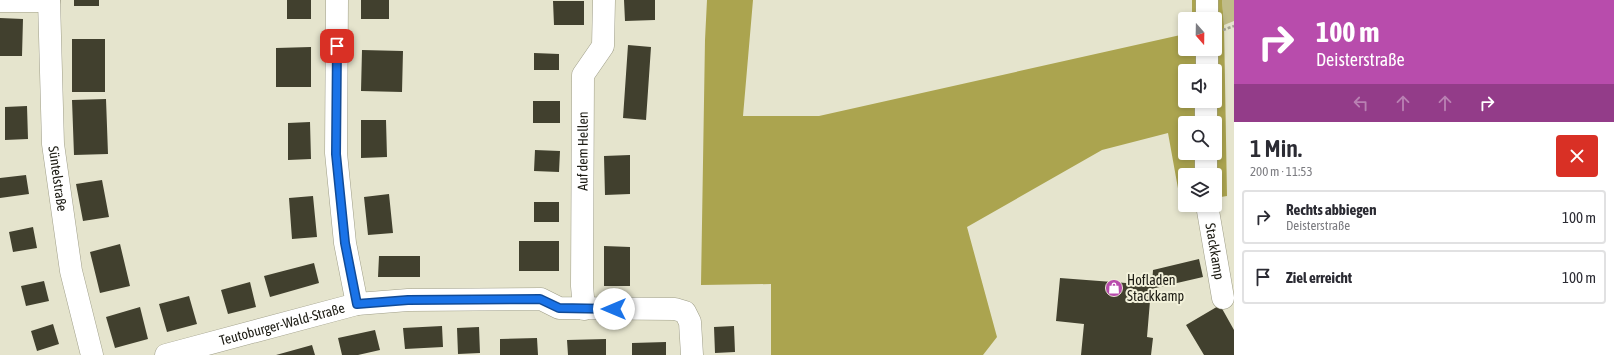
<!DOCTYPE html>
<html lang="de">
<head>
<meta charset="utf-8">
<style>
  :root { --surface:#fff; --page:#f2f2f3; --text:#2b2b33; --muted:#7c7c81; --line:#e1e1e2 }
  body { margin:0; font-family:"Asap Condensed",sans-serif; background:var(--page); color:var(--text); height:100vh; display:flex; flex-direction:column; font-size:15px; white-space:nowrap }
  * { box-sizing:border-box; margin:0 }
  p { font-size:13px; color:var(--muted) }
  .icon { flex:none; width:22px; height:22px; fill:none; stroke:currentColor; stroke-width:2; stroke-linecap:round; stroke-linejoin:round }
  .map { position:relative; flex:1; overflow:hidden }
  .details { display:flex; flex-direction:column; background:var(--surface); width:380px }
  .details>* { flex:none }
  .banner { background:#b84cac; color:#fff; overflow:hidden }
  .needle { width:26px; rotate:160deg }
  .tools { position:absolute; left:1178px; top:12px; display:grid; gap:8px }
  .tools a { display:grid; place-items:center; width:44px; height:44px; border-radius:4px; background:var(--surface); box-shadow:0 2px 6px #0003; font-size:20px }
  .pin { position:absolute; display:grid; place-items:center; width:34px; height:34px; color:#fff; margin:-17px; border-radius:8px; box-shadow:0 2px 6px #0006 }
  .me { position:absolute; width:44px; margin:-22px; rotate:270deg; stroke-linejoin:round; filter:drop-shadow(0 0 3px #0008) }
  .turn { display:flex; align-items:center; gap:14px; height:84px; padding:0 16px; font-size:18px }
  .turn .icon { width:52px; height:52px; stroke-width:2.5 }
  .turn b { display:block; font-size:28px; line-height:34px }
  .lanes { display:flex; align-items:center; height:38px; padding:0 16px; background:#0003; justify-content:center; gap:20px; direction:ltr }
  .lanes .off { opacity:.35 }
  .round { display:grid; place-items:center; flex:none; width:42px; height:42px; border-radius:4px; background:var(--page) }
  .summary { display:flex; align-items:center; justify-content:space-between; height:68px; padding:0 16px }
  h1 { font-size:24px; font-weight:600; line-height:30px }
  ul { padding:0; list-style:none }
  li { display:flex; align-items:center; gap:12px; height:54px; margin:0 8px 6px; padding:0 8px; border:2px solid var(--line); border-radius:4px }
  li div { flex:1 }
  li b { display:block; font-size:15px }
  li em { font-style:normal }
  main { display:flex; flex:1; min-height:0 }
  .map>svg:first-child { display:block }
  .green { fill:#c0bc88 }
  .forest { fill:#aba44f; fill-rule:evenodd }
  .building { fill:#41402e }
  .lines { fill:none; stroke-linecap:round; stroke-linejoin:round }
  .minor-casing { stroke:#9f9e88; stroke-width:23 }
  .path { stroke:#a4a391; stroke-width:2.5; stroke-dasharray:3 2; stroke-linecap:butt }
  .minor { stroke:#fff; stroke-width:22 }
  .route-casing { stroke:#114b97; stroke-width:10 }
  .route { stroke:#1a73e8; stroke-width:7 }
  .labels { text-anchor:middle; stroke-width:4; stroke-linejoin:round; paint-order:stroke }
  .street-label { font-size:14px; fill:#1c1b13; stroke:#f2f1da }
  .poi-label { font-size:14px; fill:#1c1b13; stroke:#f2f1da; text-anchor:start }
</style>
</head>
<body>
<main>
<div class="map">
<svg width="1234" height="355" viewBox="0 0 1234 355">
  <rect width="100%" height="100%" fill="#e5e4cd"/>
  <path class="green" d="M1222,0h12v21l-10,4z"/>
  <path class="forest" d="M707,0h46l-10,116h76l366,-82v15h30v-30h-23v-19h30l2,25 3,171 -12,2v-23h-30v29l-4,1 -13,-72 -66,17 -135,77 30,110 -14,18h-212v-71l-70,1 4,-245zM1185,71h30v30h-30zM1185,123h30v30h-30z"/>
  <path class="building" d="M74,0h25v6h-25z
    M287,0h24v19h-24z
    M361,0h28v19h-28z
    M624,0h31v20l-30,1z
    M553,1h31v24h-30z
    M0,18l23,1 -1,37h-22z
    M72,39h33v53h-33z
    M628,45l23,2 -5,73 -23,-2z
    M311,47v40h-35v-39z
    M362,50l41,1 -1,41 -41,-1z
    M534,53l25,1v16h-25z
    M106,99l2,55 -34,1 -2,-55z
    M533,101h27v22h-27z
    M27,106l1,33 -23,1v-33z
    M361,120h25l1,37 -26,1z
    M310,122l1,37 -23,1v-37z
    M535,150l25,1 -1,21 -25,-1z
    M630,155v39l-25,1 -1,-39z
    M26,175l3,19 -29,4v-20z
    M102,180l7,37 -26,4 -7,-37z
    M389,194l4,39 -25,2 -4,-38z
    M313,196l4,41 -25,2 -3,-41z
    M534,202h25v20h-25z
    M33,227l4,21 -24,4 -4,-20z
    M519,241h40v30h-40z
    M120,244l10,42 -30,7 -10,-41z
    M604,246l26,1v39h-26z
    M379,256h41v21h-42z
    M1199,259l4,18 -52,12 -4,48 6,1 -2,17h-70l3,-31 -28,-3 4,-43 92,7 1,-15z
    M314,263l5,20 -49,14 -6,-21z
    M44,281l5,20 -23,5 -5,-20z
    M250,282l6,25 -28,7 -7,-24z
    M189,296l8,28 -30,8 -8,-28z
    M1220,305l14,25v25h-30l-18,-30z
    M140,307l8,32 -33,9 -9,-31z
    M53,324l6,20 -22,7 -6,-20z
    M442,326l1,21 -38,2 -2,-21z
    M734,326l1,26 -20,1 -1,-26z
    M479,327l1,26 -22,1 -1,-26z
    M375,330l5,20 -22,5h-16l-4,-17z
    M537,338l1,17h-38v-16z
    M606,339v16h-38l-1,-15z
    M666,342v13h-34v-12z
    M312,345l3,10h-39z"/>
  <g class="lines">
    <g class="minor-casing">
      <g id="minor">
        <path id="s1" d="M49,0l4,144 18,127 21,84"/>
        <path d="M337,0l-1,153 9,90 12,61"/>
        <path d="M1207,0v19"/>
        <path d="M0,1h49"/>
        <path d="M1207,71v-22"/>
        <path d="M1206,123v-22"/>
        <path d="M1206,175v-22"/>
        <path id="s2" d="M1207,205l16,93"/>
        <path id="s3" d="M584,309l-2,-23 1,-211 20,-29 1,-46"/>
        <path id="s4" d="M166,355l191,-51 51,-4 133,-1 18,9 116,1 10,3 5,10 2,33"/>
      </g>
    </g>
    <path class="path" d="M1223,30l11,-4"/>
    <use href="#minor" class="minor"/>
  </g>
  <g class="lines">
    <g class="route-casing">
      <path id="route" d="M337,46l-1,108 9,89 12,61 51,-4 132,-1 19,9 55,1"/>
    </g>
    <use href="#route" class="route"/>
  </g>
  <defs>
    <g id="shop-disc" transform="scale(0.9)"><circle r="9.5" fill="#b84cac" stroke="#f2f1da"/><path d="M-5-2.5h2.3a2.7 3.5 0 0 1 5.4 0H5L5.5 6h-11ZM-1.5-2.5h3a1.5 2.3 0 0 0-3 0Z" fill="#fff"/></g>
  </defs>
  <g fill-rule="evenodd">
    <use href="#shop-disc" x="1114" y="288"/>
  </g>
  <g class="labels">
    <g class="street-label">
      <text dy="5" stroke="none"><textPath href="#s3" startOffset="158">Auf dem Hellen</textPath></text>
      <text dy="5" stroke="none"><textPath href="#s1" startOffset="179">Süntelstraße</textPath></text>
      <text dy="5" stroke="none"><textPath href="#s2" startOffset="47">Stackkamp</textPath></text>
      <text dy="5" stroke="none"><textPath href="#s4" startOffset="120">Teutoburger-Wald-Straße</textPath></text>
    </g>
    <g class="poi-label">
      <text x="1127" y="285">Hofladen<tspan x="1127" dy="16">Stackkamp</tspan></text>
    </g>
  </g>
</svg>
<div class="tools">
<a><svg class="needle" viewBox="-14 -14 28 28"><path d="M0-13l5 13h-10z" fill="#e53935"/><path d="M0 13l5-13h-10z" fill="#7c7c81"/></svg></a>
<a><svg class="icon" aria-label="sound" viewBox="0 0 24 24"><path d="M4 9h4l5-4v14l-5-4H4zM17 9q2 3 0 6"/></svg></a>
<a><svg class="icon" aria-label="search" viewBox="0 0 24 24"><circle cx="10" cy="10" r="6"/><path d="M15 15l6 6"/></svg></a>
<a><svg class="icon" aria-label="layers" viewBox="0 0 24 24"><path d="M12 4l9 5-9 5-9-5zM3 14l9 5 9-5"/></svg></a>
</div>
<div class="pin" style="left:337px;top:46px;background:#d93025"><svg class="icon" aria-label="arrive" viewBox="0 0 24 24"><path d="M6 21V4h12l-3 4 3 4H6"/></svg></div>
<svg class="me" style="left:614px;top:309px" viewBox="-20 -20 40 40"><circle r="19" fill="#fff"/><path d="M0-13L10 11 0 6-10 11z" fill="#1a73e8"/></svg>
</div>
<section class="details">
<div class="banner">
<div class="turn"><svg class="icon" aria-label="right" viewBox="0 0 24 24"><path d="M7 20v-9h11M14 6l5 5-5 5"/></svg><div><b>100 m</b>Deisterstraße</div></div>
<div class="lanes"><svg class="icon off" aria-label="left" viewBox="0 0 24 24"><path d="M17 20v-9H6M10 6l-5 5 5 5"/></svg><svg class="icon off" aria-label="ahead" viewBox="0 0 24 24"><path d="M12 20V5M6 11l6-6 6 6"/></svg><svg class="icon off" aria-label="ahead" viewBox="0 0 24 24"><path d="M12 20V5M6 11l6-6 6 6"/></svg><svg class="icon" aria-label="right" viewBox="0 0 24 24"><path d="M7 20v-9h11M14 6l5 5-5 5"/></svg></div>
</div>
<div class="summary"><div><h1>1 Min.</h1><p>200 m · 11:53</p></div><a class="round" style="background:#d93025;color:#fff"><svg class="icon" aria-label="close" viewBox="0 0 24 24"><path d="M6 6l12 12M18 6L6 18"/></svg></a></div>
<ul>
<li><svg class="icon" aria-label="right" viewBox="0 0 24 24"><path d="M7 20v-9h11M14 6l5 5-5 5"/></svg><div><b>Rechts abbiegen</b><p>Deisterstraße</p></div><em>100 m</em></li>
<li><svg class="icon" aria-label="arrive" viewBox="0 0 24 24"><path d="M6 21V4h12l-3 4 3 4H6"/></svg><div><b>Ziel erreicht</b></div><em>100 m</em></li>
</ul>
</section>
</main>
</body>
</html>
